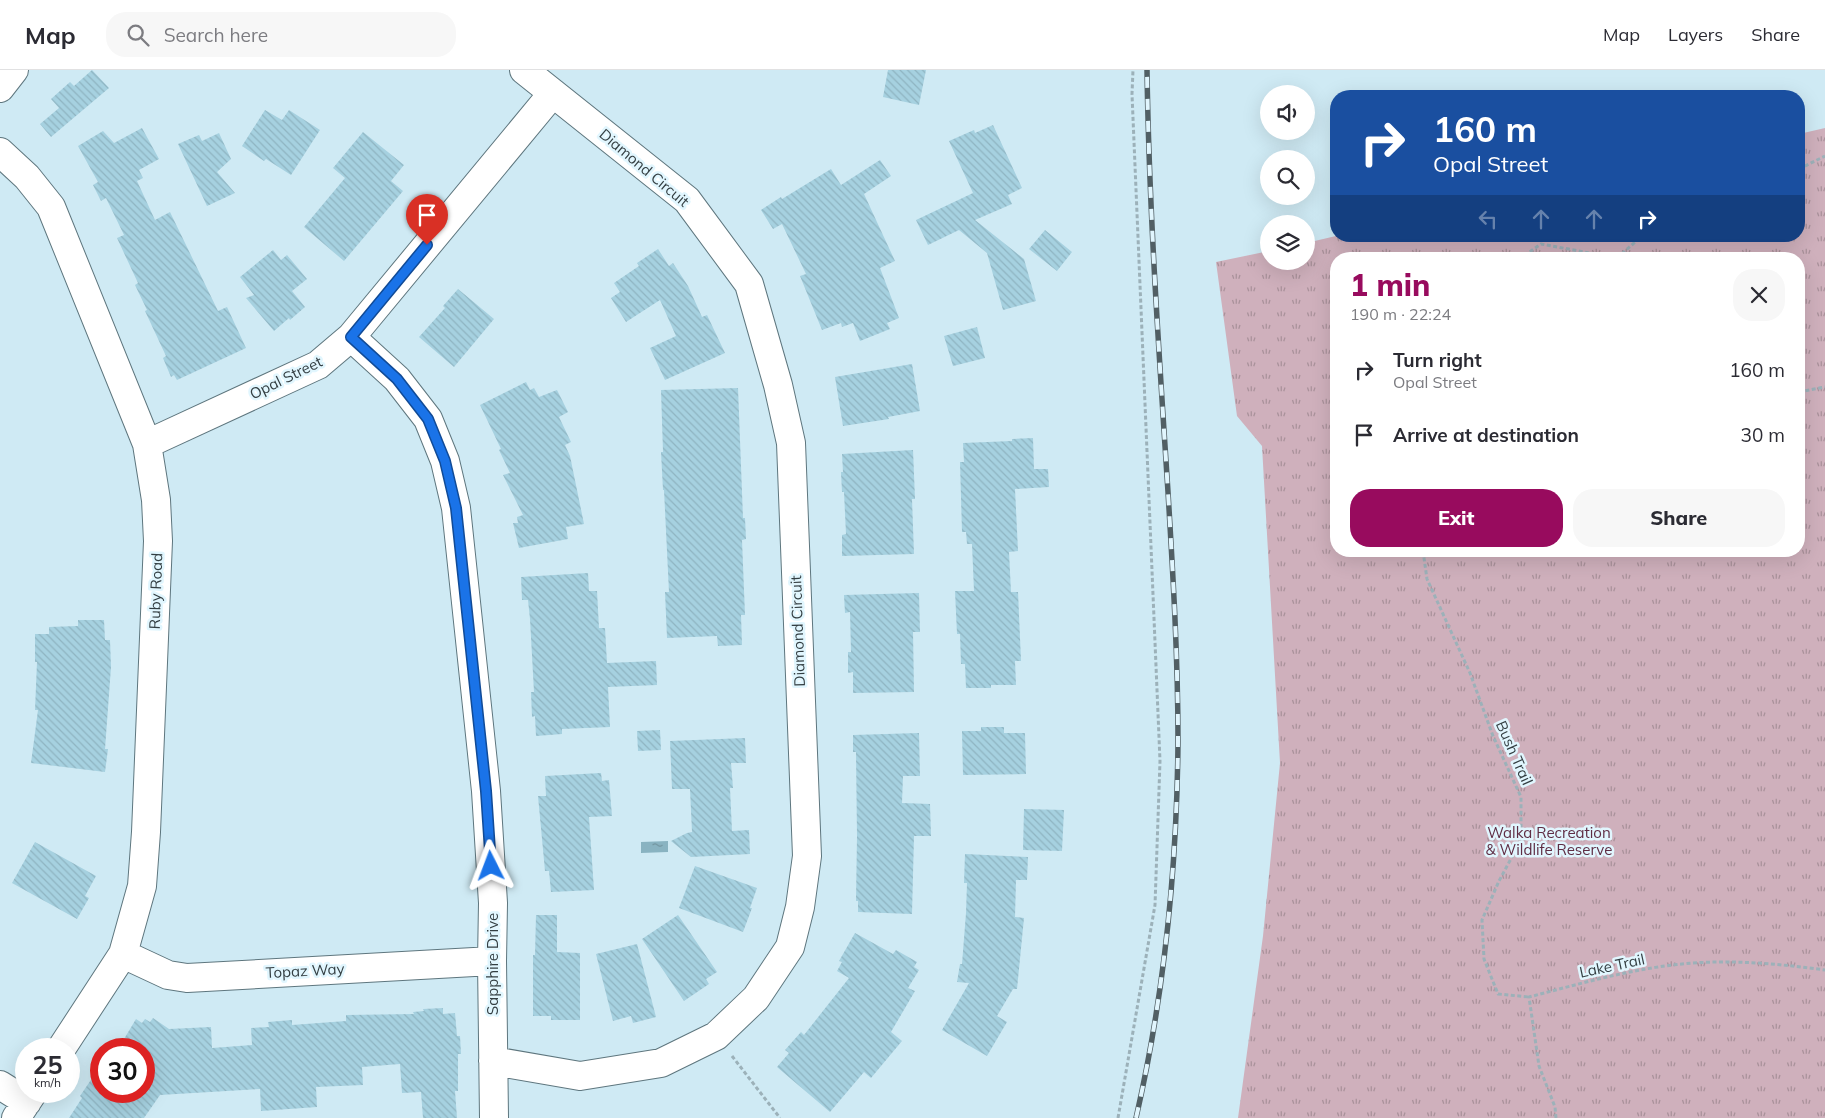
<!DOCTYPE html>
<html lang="en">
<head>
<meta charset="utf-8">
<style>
  :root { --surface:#fff; --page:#f7f7f7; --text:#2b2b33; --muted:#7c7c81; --line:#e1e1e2; --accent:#980b5e }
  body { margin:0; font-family:Mulish,sans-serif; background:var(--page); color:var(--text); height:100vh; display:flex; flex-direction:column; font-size:19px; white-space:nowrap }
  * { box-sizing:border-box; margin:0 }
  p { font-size:16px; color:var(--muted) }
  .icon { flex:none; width:28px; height:28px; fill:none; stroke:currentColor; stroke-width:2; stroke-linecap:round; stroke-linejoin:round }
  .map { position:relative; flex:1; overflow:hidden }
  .panel { position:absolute; left:1330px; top:182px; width:475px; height:305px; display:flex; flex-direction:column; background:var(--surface); border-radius:20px; box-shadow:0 5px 20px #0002 }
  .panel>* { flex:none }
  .banner { position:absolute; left:1330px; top:20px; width:475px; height:152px; border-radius:20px; box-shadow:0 5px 20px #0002; background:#1a4fa0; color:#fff; overflow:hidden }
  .controls { position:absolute; left:1260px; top:15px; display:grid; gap:10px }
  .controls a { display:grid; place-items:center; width:55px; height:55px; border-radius:50%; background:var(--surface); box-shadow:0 5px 20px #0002; font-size:25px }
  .speed { position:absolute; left:15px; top:968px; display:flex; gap:10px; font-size:25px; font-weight:700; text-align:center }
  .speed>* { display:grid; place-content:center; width:65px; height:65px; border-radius:50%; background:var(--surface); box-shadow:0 5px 20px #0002; line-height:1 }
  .speed small { font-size:12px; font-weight:400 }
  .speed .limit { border:8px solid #d22; background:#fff; color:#111 }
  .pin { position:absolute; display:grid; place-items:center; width:42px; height:42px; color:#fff; margin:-51px -21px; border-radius:50% 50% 50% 0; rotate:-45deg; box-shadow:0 0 5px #0007 }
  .pin .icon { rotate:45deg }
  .me { position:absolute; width:55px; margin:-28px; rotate:357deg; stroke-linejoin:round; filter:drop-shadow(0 0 4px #0008) }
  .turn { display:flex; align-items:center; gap:18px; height:105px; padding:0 20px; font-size:22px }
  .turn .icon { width:65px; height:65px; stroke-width:2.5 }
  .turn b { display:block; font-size:35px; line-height:42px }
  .lanes { display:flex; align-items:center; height:48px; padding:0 20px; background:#0003; justify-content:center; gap:25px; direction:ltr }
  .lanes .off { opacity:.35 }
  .round { display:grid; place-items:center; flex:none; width:52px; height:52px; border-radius:20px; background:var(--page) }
  .headline { display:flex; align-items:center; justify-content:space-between; height:85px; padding:0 20px }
  h1 { font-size:30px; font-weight:800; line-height:38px; color:var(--accent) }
  .cta { display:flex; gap:10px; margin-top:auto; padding:10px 20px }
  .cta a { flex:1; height:58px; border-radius:20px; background:var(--accent); color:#fff; font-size:20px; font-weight:800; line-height:58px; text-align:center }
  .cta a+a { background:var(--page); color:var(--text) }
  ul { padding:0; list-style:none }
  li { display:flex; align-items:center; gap:15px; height:65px; padding:0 20px }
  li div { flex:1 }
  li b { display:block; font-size:19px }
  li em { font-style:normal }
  header { display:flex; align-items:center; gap:30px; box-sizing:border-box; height:70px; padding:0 25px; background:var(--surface); border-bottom:1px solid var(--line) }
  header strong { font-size:24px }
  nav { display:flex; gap:28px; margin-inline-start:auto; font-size:18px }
  .search { width:350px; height:45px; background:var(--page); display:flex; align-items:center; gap:12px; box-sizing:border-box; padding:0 18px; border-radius:20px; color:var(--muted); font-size:19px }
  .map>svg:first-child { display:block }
  .park { fill:url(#park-tufts); fill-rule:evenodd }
  .water { fill:url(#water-ripples) }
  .building { fill:url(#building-back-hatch) }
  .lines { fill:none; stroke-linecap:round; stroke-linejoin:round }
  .minor-casing { stroke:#5e767e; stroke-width:30 }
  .path { stroke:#9cb1b9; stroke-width:3; stroke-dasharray:4 2.5; stroke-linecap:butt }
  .minor { stroke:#fff; stroke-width:28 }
  .rail-casing { stroke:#515f64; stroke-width:5.5 }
  .rail { stroke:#e1f6fe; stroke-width:4; stroke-dasharray:11; stroke-linecap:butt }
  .route-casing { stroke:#114b97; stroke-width:12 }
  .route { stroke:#1a73e8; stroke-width:9 }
  .labels { text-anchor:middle; stroke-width:5; stroke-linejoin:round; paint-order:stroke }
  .street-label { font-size:15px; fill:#333e42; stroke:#e1f6fe }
  .park-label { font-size:15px; fill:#5f2d44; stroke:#e1f6fe }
</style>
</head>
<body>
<header>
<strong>Map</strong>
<div class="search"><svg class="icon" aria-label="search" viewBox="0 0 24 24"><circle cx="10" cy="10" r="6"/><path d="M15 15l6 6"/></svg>Search here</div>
<nav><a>Map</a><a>Layers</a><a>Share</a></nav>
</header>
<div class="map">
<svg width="1825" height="1048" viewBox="0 0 1825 1048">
  <defs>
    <pattern id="park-tufts" width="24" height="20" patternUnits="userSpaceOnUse" patternTransform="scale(1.25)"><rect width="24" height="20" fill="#cfb0bc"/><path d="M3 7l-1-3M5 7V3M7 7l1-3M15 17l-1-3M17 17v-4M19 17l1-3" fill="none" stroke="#a9919a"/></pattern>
    <pattern id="water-ripples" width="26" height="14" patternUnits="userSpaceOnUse" patternTransform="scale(1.25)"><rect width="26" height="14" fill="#89b3c1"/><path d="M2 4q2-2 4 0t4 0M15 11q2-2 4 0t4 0" fill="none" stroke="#71939e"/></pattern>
    <pattern id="building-back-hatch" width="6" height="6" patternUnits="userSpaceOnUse" patternTransform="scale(1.25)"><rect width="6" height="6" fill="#a6d1e0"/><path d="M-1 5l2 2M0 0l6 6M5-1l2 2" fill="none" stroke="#8fb4c1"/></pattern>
  </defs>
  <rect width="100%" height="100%" fill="#cfeaf4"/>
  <path class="park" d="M1825,58v990h-587l25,-182 17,-173 -18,-317 -25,-30 -21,-154 53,-11v10h37v-18l30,-7h463v-102zM1336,189h463v292h-463z"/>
  <path class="water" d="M668,771v11l-27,1v-11z"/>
  <path class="building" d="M92,0l17,18 -58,49 -11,-13 19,-16 -8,-9 19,-17 4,4z
    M888,0h38l-7,35 -36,-8z
    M265,40l17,10 7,-10 31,20 -29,45 -25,-16 -2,2 -22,-15z
    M993,55l29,63 -14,7 4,9 -37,16 49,39 12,42 -33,9 -16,-57 -28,-23 -31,15 -12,-25 57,-27 -24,-52 25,-11 1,3z
    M142,58l17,31 -20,11 4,8 -6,3 18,39 15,-8 48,99 9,-4 19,41 -69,32 -3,-5 -3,2 -8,-19 3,-2 -21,-45 2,-1 -12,-25 3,-2 -21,-45 7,-3 -18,-37 -5,3 -8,-16 5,-3 -20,-36 25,-15 11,12z
    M363,62l41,33 -13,16 12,10 -59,70 -40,-34 41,-49 -12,-10z
    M219,63l12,26 -14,13 18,21 -28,13 -29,-62 21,-9 3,6z
    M880,90l11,16 -27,18 31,67 -15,7 19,50 -12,5 3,6 -30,12 -7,-18 -11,4 -1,-4 -19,7 -22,-54 6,-2 -24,-50 -9,5 -12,-19 20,-13 1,2 49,-30 10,16z
    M1045,160l27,22 -15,19 -28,-22z
    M658,179l11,17 4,-3 15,23 14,31 5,-2 18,38 -60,27 -15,-32 26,-12 -16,-36 -34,22 -15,-24 9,-6 -6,-9 25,-17 -2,-3z
    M273,180l8,10 6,-5 20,24 -15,12 13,16 -15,13 -1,-2 -15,13 -28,-33 8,-3 -14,-18z
    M458,219l36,30 -40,48 -35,-30 26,-29 -2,-2z
    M977,257l8,31 -32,8 -9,-30z
    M912,294l8,47 -32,6 1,2 -46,7 -8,-49z
    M526,312l4,8 4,-2 5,9 18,-7 11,22 -9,5 12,25 -6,3 5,11 14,68 -18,3 2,12 -49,9 -6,-25h5l-1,-6 6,-2 -20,-40 7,-2 -11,-23 2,-1 -21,-44z
    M738,318l5,130h2l1,21 -4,1 3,75h-4l1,30 -24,1 -1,-10 -50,2 -2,-46h4l-5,-102h-1l-2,-38h2l-2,-62z
    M1033,368l1,31h14l1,18 -34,2 3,62 -9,1 2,40h7l3,69h-6l1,24h-25v3h-25l-1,-24h-4l-1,-30h-3l-2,-43h19l-2,-47h-5l-1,-12h-4l-2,-70h4l-1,-19 49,-2v-2z
    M913,380l2,49h-3l2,55 -72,2v-21l4,-1 -2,-42h-2l-1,-20h2l-1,-18z
    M588,503l1,18h8l2,37h6l2,35 49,-2 1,24 -49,2 2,40 -48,2v5l-26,2 -1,-20 -3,1 -1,-25h3l-4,-73 -2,-19h-6l-1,-23z
    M919,523l1,39h-7l1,60 -61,1v-21l-5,1v-21h3l-1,-40 -5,1 -1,-18z
    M78,550h26l1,20h5l1,27 -6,82h3l-3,23 -74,-9 7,-53h-3l2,-48h-2v-28h14v-7l29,-1z
    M981,657h23v6h21l1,41 -63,1 -1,-44h19z
    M660,660l1,20 -23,1 -1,-20z
    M919,663l1,43h-17l-1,27 28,1 1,32h-17l-2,78 -54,-2v-11h-2l1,-65 -1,-84h-3v-17z
    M745,668l1,25h-15l2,25h-3l2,43 17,-1 1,24 -59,3 -20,-16 16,-8 5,-1 -2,-43h-18l-2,-48z
    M601,703l1,8 7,-1 3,36 -23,1 5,73 -43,2 -2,-21h-4l-7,-75h8l-1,-20z
    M1024,739l40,1 -2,41 -39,-1z
    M35,772l61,34 -11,20 4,2 -12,21 -65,-36z
    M965,784l63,3 -1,23h-11l-1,37 9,1 -7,71h-4l-16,27 10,6 -20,34 -45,-26 27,-47 -12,-1 3,-18h2l4,-51 1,-30h-3z
    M695,796l62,22 -7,20h2l-9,24 -64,-24z
    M536,845h21v37l23,1v67h-29v-4h-18v-61h2z
    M678,845l39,57 -11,7 3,5 -25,17 -42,-62z
    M855,863l38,21 3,-4 21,12 -3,5 5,3 -11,18 7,3 -24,41 11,9 -31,37 -7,-6 -34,40 -53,-45 12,-14 -4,-3 16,-18 3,3 45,-57 -12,-7 5,-9 -3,-1z
    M637,874l19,73 -23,6 -2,-7 -18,5 -17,-67z
    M443,938v6l12,-1 2,23h3l1,18h-3v37h-3l2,27h-34l-2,-26 -19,1 -2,-29 -38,3 1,18 -47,2 1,20 -56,4 -1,-22 -100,6 -16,23h-75l13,-20 -2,-2 21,-31v26h43v-42h-26l18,-30 6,4 3,-4 5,3 3,-4 16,11 42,-2 1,21 40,-3 -1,-17 18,-1 -1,-5 24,-2v5l54,-4v-6l68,-1 -1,-2 11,-1 -1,-2z"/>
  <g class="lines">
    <g class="minor-casing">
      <path id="minor" d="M0,18l14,-18
        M0,82l27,25 24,30 96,237 9,56 2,41 -12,291 -4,54 -19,68 -62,95
        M351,267l46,42 31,40 17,42 11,47 30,283 7,112 -1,58 2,157
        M147,374l171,-79 33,-28 202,-244
        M123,884l45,21 19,3 305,-17
        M493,991l87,15 81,-13 55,-27 40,-38 34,-51 10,-40 7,-51 -16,-413 -13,-58 -29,-101 -62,-84 -163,-130
        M0,1015l27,17
        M16,1048l18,-27"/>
    </g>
    <path class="path" d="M1799,99l26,-13
      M1519,189l22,-15 76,14 25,-22
      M1799,322l26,-5
      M1423,481l4,28 43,94 23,63 28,61v43l-22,41 -17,39 2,39 14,35 31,3
      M732,986l48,62
      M1118,1048l37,-213 5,-144 -28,-667 1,-24
      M1556,1048l-1,-11 -16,-41 -10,-69c54,-14 108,-30 164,-34 44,-3 88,1 132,7"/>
    <use href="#minor" class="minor"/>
    <g class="rail-casing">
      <path id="rail" d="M1136,1048c28,-122 41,-252 42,-377 0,-83 -5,-166 -10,-249 -9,-140 -19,-281 -21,-422"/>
    </g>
    <use href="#rail" class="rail"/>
  </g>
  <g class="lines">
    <g class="route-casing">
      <path id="route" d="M427,175l-76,92 46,42 31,40 17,42 11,47 30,283 5,75"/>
    </g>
    <use href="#route" class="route"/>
  </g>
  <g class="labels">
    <g class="street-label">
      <text transform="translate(644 98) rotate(40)" y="5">Diamond Circuit</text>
      <text transform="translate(286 308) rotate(-26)" y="5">Opal Street</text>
      <text transform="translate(156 521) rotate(-88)" y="5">Ruby Road</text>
      <text transform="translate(798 561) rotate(-92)" y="5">Diamond Circuit</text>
      <text transform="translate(1514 683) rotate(66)" y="5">Bush Trail</text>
      <text transform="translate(493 894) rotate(-90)" y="5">Sapphire Drive</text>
      <text transform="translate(1612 896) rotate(-12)" y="5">Lake Trail</text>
      <text transform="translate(305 901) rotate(-3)" y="5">Topaz Way</text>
    </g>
    <g class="park-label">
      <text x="1549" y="768">Walka Recreation<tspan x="1549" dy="17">&amp; Wildlife Reserve</tspan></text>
    </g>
  </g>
</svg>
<div class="controls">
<a><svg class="icon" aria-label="sound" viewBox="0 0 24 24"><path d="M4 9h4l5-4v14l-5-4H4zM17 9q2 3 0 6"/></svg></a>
<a><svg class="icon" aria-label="search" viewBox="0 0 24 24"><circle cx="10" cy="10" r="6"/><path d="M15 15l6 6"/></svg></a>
<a><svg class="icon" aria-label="layers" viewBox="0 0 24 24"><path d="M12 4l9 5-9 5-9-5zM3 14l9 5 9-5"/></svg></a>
</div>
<div class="speed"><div>25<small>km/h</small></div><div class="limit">30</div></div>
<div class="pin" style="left:427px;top:175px;background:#d93025"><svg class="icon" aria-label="arrive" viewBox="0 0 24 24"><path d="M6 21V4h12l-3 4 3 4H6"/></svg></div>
<svg class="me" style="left:491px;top:796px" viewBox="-20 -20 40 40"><path d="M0-17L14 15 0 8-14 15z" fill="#1a73e8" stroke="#fff" stroke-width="4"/></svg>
<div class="banner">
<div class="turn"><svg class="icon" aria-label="right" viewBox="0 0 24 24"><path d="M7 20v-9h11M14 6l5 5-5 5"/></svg><div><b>160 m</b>Opal Street</div></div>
<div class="lanes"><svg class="icon off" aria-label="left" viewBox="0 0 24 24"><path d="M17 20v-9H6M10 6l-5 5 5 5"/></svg><svg class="icon off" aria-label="ahead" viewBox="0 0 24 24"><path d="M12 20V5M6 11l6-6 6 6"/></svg><svg class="icon off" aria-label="ahead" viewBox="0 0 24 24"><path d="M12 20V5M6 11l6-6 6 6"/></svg><svg class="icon" aria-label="right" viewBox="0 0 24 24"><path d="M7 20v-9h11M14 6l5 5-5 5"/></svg></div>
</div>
<section class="panel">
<div class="headline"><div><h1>1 min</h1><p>190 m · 22:24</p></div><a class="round"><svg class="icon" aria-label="close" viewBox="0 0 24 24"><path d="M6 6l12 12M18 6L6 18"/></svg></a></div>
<ul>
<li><svg class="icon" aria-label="right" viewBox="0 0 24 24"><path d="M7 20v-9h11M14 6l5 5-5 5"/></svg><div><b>Turn right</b><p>Opal Street</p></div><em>160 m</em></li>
<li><svg class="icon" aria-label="arrive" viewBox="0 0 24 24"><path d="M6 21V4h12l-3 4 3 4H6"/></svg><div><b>Arrive at destination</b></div><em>30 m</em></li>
</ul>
<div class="cta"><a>Exit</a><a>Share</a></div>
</section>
</div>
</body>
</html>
